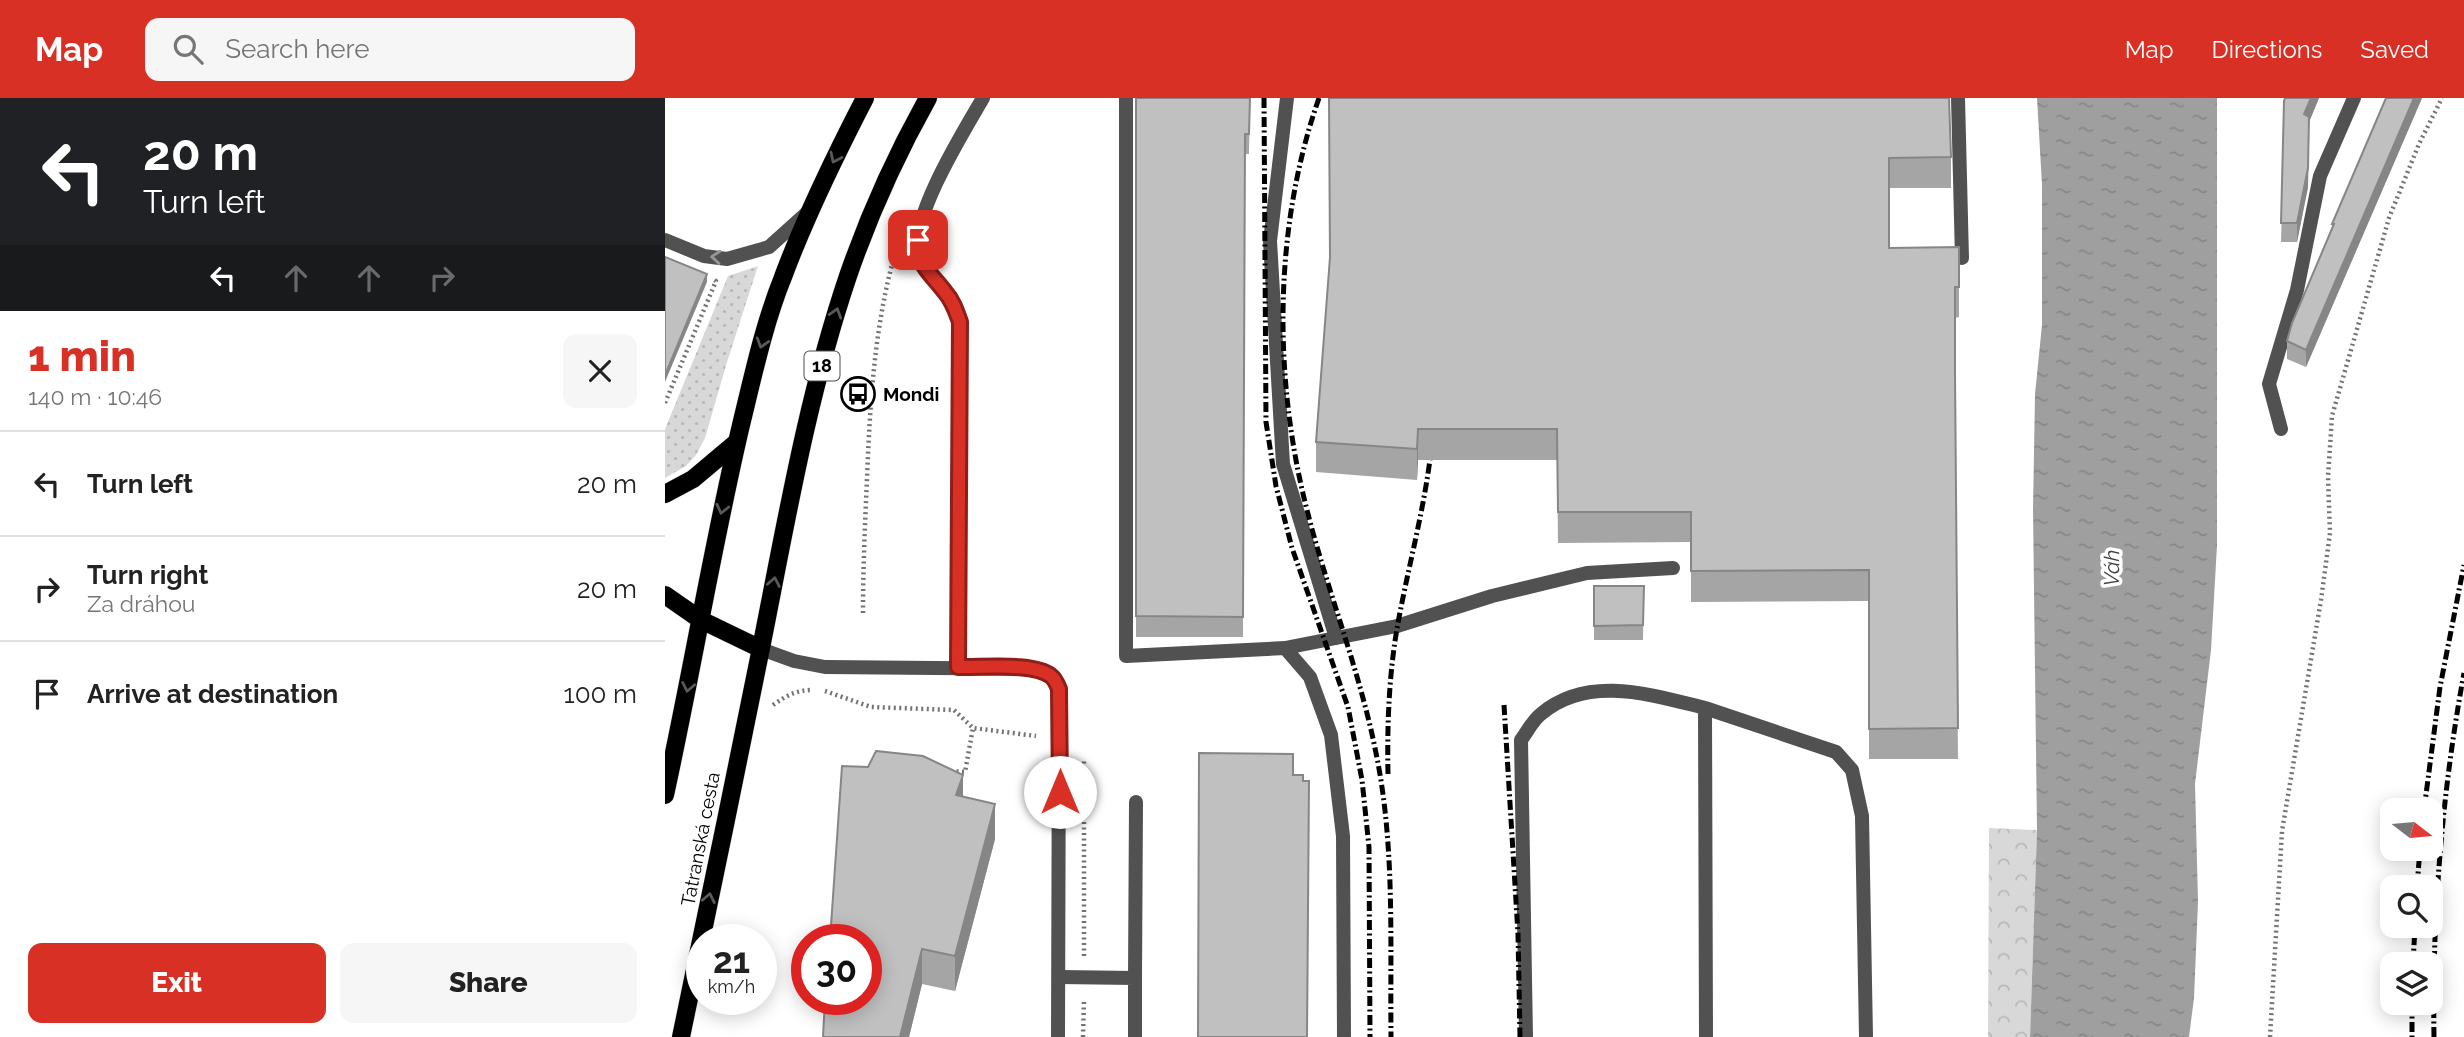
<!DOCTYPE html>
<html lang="en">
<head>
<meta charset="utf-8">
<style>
  :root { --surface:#fff; --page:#f6f6f6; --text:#222; --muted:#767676; --line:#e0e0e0; --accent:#d93025 }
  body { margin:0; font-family:Raleway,sans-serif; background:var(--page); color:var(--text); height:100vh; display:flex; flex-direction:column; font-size:26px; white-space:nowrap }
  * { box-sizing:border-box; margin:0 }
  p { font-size:23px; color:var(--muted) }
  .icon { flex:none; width:38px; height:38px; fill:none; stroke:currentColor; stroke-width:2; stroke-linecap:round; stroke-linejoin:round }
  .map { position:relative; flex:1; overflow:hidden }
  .drawer { display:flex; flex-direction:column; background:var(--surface); width:665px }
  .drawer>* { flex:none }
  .top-card { background:#202124; color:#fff; overflow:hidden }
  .needle { width:46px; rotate:106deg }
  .tools { position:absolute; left:1715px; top:700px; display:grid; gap:14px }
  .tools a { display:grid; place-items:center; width:63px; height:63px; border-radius:14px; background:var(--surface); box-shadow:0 4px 18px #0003; font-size:35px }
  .speed { position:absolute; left:21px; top:826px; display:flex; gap:14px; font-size:35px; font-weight:700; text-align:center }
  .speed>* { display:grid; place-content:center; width:91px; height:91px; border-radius:50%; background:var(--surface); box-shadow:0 4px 18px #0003; line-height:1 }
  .speed small { font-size:18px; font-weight:400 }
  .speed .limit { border:10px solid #d22; background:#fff; color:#111 }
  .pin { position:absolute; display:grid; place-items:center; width:60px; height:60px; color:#fff; margin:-30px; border-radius:14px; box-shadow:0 4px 10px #0006 }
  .me { position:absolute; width:77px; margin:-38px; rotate:0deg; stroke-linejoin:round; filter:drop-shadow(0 0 5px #0008) }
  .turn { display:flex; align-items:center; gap:24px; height:147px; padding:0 28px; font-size:32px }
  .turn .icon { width:91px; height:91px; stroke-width:2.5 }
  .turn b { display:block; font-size:49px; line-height:60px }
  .lanes { display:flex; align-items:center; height:66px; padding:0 28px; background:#0003; justify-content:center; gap:35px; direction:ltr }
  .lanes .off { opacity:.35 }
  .round { display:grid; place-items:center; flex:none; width:74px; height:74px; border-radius:14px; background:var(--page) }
  .head { display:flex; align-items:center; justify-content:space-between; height:119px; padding:0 28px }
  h1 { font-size:42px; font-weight:800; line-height:52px; color:var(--accent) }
  .button { display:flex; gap:14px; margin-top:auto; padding:14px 28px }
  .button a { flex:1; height:80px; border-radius:14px; background:var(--accent); color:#fff; font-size:28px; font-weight:800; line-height:80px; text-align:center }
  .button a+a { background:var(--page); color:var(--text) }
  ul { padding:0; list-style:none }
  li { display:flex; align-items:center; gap:21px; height:105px; padding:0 28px; border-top:2px solid var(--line) }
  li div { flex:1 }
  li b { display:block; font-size:26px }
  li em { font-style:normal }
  header { display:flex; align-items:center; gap:42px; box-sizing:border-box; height:98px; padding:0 35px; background:var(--accent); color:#fff }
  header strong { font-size:33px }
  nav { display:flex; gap:38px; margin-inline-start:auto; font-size:24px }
  .search { width:490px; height:63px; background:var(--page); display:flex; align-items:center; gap:18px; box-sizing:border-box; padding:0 24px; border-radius:14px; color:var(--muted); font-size:26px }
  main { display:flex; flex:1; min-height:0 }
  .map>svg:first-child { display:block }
  .grass { fill:url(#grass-dots) }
  .forest { fill:url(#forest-crowns) }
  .water { fill:url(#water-ripples) }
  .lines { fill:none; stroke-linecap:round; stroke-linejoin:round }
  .primary-casing { stroke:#dbdbdb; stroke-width:19 }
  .path { stroke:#737373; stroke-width:4.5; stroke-dasharray:2 3.5; stroke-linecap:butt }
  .service { stroke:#515151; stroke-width:14 }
  .minor { stroke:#515151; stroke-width:14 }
  .primary { stroke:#000; stroke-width:18 }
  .rail { stroke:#000; stroke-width:5; stroke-dasharray:10 3.5 2 3.5; stroke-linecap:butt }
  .wall { fill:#a5a5a5 }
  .shaded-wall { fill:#868686 }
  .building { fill:#c0c0c0; stroke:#868686; stroke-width:2 }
  .oneway { stroke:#595959 }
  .oneway2 { stroke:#979797 }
  .route-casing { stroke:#8d1f18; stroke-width:18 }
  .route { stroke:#d93025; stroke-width:12 }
  .labels { text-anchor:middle; stroke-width:7; stroke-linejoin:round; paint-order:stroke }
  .shield { fill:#fff; stroke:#4c4c4c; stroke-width:2 }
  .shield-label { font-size:18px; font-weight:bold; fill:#000 }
  .poi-label { font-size:19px; font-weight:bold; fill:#000; stroke:#fff; text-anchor:start }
  .street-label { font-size:19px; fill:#000; stroke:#fff }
  .water-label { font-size:21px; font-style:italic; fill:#404040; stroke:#fff }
</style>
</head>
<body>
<header>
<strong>Map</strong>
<div class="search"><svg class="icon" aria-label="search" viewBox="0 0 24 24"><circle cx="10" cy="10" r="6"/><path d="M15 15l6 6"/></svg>Search here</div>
<nav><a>Map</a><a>Directions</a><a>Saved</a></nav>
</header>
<main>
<section class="drawer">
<div class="top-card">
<div class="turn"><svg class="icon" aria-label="left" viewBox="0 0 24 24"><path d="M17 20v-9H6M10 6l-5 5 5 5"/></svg><div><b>20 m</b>Turn left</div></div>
<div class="lanes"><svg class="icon" aria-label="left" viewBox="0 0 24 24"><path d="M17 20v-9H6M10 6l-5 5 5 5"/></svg><svg class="icon off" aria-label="ahead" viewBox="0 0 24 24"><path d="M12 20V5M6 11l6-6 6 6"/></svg><svg class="icon off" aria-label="ahead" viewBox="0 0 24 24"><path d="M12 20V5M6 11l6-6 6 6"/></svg><svg class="icon off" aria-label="right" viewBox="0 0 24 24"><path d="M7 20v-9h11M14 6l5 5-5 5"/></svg></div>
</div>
<div class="head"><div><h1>1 min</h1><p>140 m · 10:46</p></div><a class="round"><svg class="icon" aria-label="close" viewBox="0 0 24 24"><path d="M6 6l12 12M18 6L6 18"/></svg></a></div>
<ul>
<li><svg class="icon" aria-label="left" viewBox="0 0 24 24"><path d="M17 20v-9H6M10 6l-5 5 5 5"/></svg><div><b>Turn left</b></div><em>20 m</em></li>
<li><svg class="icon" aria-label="right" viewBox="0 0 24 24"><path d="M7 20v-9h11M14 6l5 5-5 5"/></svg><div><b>Turn right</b><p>Za dráhou</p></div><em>20 m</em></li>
<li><svg class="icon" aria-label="arrive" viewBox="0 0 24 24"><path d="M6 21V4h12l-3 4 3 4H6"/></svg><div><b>Arrive at destination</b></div><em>100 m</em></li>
</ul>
<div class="button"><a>Exit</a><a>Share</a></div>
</section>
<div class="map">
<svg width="1799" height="939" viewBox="0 0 1799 939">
  <defs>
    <pattern id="grass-dots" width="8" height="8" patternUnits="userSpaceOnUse" patternTransform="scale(1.75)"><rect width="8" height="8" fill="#d8d8d8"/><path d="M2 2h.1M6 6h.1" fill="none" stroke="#b8b8b8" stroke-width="1.8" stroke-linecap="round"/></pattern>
    <pattern id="forest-crowns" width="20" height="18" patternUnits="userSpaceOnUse" patternTransform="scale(1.75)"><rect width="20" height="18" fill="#d8d8d8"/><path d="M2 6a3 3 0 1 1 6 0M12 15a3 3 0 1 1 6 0" fill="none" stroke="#b8b8b8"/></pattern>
    <pattern id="water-ripples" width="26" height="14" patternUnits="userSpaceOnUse" patternTransform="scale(1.75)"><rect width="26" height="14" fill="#9f9f9f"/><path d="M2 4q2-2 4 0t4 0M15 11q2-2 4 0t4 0" fill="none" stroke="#878787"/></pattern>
  </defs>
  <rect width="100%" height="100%" fill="#fff"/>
  <path class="grass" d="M93,168l-31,96 -22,76 -9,17 -10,11 -21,12v-49l63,-153z"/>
  <path class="forest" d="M1324,730l48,2 -7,207h-42z"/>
  <path class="water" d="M1372,0h180v447l-6,105 -16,134 3,118 -4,96 -5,39h-159l7,-207 -4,-320 2,-116 7,-69v-140z"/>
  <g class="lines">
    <g class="primary-casing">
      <path id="primary" d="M0,396l28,-15 44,-37
        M0,497l36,25 60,29
        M0,697c27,-123 47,-247 76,-370 12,-49 23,-101 42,-148 23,-62 52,-121 82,-179
        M16,939c27,-130 54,-259 80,-389 25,-125 46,-251 87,-372 21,-61 48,-121 80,-178"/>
    </g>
    <path class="path" d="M0,305l51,-122 -3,-2
      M198,515c0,-45 2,-89 4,-134 3,-75 7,-149 27,-222
      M160,593l46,16 83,3 19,18 63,8
      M108,607c13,-9 23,-15 40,-15
      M286,673l14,1 8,-44
      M419,858v-198
      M418,939l1,-38
      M1605,939l12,-206 39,-231 9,-67 -2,-56 4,-61 57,-198 30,-74 23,-46"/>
    <path class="service" d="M461,0v558l159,-8 25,29 21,58 12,101 1,201
      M622,0l-17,143 13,223 53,174
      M1293,0l4,160
      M0,142l39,16 23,3 42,-12 40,-36
      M1616,331l-12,-45 28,-94 23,-114 34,-78
      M620,550l112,-22 95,-30 95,-23 86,-5
      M1040,610l131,44 16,18 10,46 4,221
      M394,879l76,1 1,-176
      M470,880v59
      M861,939l-5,-297c6,-8 12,-20 20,-26 47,-40 111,-19 164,-6l1,329"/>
    <path class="minor" d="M96,551l33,12 31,6 211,2c17,6 23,14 23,33l-1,335
      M293,569l2,-345c-4,-11 -7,-20 -14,-29 -9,-13 -24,-22 -28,-39 -8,-37 46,-123 65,-156"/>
    <use href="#primary" class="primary"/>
    <path class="rail" d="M599,0l2,324 10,64 16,62 56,159 14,73 7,67 1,190
      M654,0c-46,131 -46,282 -11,416 21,82 53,160 69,244 18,91 13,186 14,279
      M839,607l14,229 2,103
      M723,676c-1,-50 1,-102 10,-151 11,-60 28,-120 34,-181
      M1759,712l16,-123 24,-122
      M1752,789l3,-38
      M1748,866l2,-38
      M1747,905v34
      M1769,939c-2,-121 8,-245 30,-364"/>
  </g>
  <path class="wall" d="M471,0h114l-1,56h-4l-2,483h-107z
    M664,0l622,59v31h-62v60l70,-1v70l-4,1v61l3,380h-89v-158l-178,1v-60l-133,1 -1,-83h-139l-1,20 -101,-8v-30l14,-182z
    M1620,0h34l-10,24 -1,65 -11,55h-16z
    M1721,0h36l-116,269 -19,-8v-18l45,-111v-6z
    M929,488h50l-1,54h-49z
    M203,669l95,30 32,42 -40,152 -33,-7 -13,53h-86z"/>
  <path class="shaded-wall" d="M1646,0h8l-10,24 -1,65 -11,55v-19l7,-109z
    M1749,0h8l-116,269v-17z
    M42,176v8l-42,100v-7z
    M753,331v31l-1,20v-31z
    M298,677v34l-7,-14z
    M330,706v35l-40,152v-35z
    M257,851v35l-13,53h-9z"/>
  <path class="building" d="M471,0h114l-1,36h-4l-2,483 -107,-1z
    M664,0h620l2,59 -62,1v90l70,-1v40h-4v87l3,354 -89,1v-159l-178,1v-59h-133l-1,-83h-139l-1,20 -101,-7 14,-185z
    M1620,0h26l-7,16 5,3 -1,51 -11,55h-16l3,-122z
    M1721,0h28l-108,252 -19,-9 5,-18 42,-99h-2z
    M0,159l42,17 -42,101z
    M929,488h50l-1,39 -49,1z
    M211,653l47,5 40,19 -7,20 39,9 -40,152 -33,-7 -22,88h-77l2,-38h41v-59h-36l12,-174 26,1z
    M534,655l94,1v21h10v6h6l-2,256h-109z"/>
  <defs><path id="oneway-chevron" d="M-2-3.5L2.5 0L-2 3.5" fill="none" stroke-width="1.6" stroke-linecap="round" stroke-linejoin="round" transform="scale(1.75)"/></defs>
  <g class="oneway">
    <use href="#oneway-chevron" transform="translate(170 60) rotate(116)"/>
    <use href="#oneway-chevron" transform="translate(171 215) rotate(-73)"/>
    <use href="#oneway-chevron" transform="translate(97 245) rotate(107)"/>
    <use href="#oneway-chevron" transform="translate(57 411) rotate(103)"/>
    <use href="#oneway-chevron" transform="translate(109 484) rotate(-79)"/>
    <use href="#oneway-chevron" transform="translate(23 589) rotate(101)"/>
    <use href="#oneway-chevron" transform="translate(44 800) rotate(-79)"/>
  </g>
  <use class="oneway2" href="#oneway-chevron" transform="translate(51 159) rotate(-175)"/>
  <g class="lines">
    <g class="route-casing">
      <path id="route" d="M253,142c0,27 12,32 27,52 8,9 11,19 15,30l-2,345c23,1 75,-5 93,9 4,3 6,8 8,13l1,103"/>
    </g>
    <use href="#route" class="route"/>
  </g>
  <defs>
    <g id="bus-ring" transform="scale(1.75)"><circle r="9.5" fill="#fff" stroke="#000" stroke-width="1.5"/><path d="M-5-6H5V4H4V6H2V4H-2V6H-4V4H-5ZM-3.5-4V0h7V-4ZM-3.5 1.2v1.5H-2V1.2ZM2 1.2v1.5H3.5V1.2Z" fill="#000"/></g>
  </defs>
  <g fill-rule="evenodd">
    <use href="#bus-ring" x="193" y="296"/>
  </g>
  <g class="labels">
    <rect class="shield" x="139.5" y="253.5" width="35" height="29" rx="5"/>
    <g class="shield-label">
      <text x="157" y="274">18</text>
    </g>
    <g class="poi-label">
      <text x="218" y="303">Mondi</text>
    </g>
    <g class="street-label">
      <text transform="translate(35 741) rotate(-79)" y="7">Tatranská cesta</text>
    </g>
    <g class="water-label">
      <text transform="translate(1447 470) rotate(-89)" y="7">Váh</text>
    </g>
  </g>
</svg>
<div class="tools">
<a><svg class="needle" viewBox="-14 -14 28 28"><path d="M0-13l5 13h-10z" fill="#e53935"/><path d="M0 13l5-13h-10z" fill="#767676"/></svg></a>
<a><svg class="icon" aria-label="search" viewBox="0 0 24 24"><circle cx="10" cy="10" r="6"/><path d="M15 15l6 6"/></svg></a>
<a><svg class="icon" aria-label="layers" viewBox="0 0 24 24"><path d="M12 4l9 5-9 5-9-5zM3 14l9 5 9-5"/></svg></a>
</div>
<div class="speed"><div>21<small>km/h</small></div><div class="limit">30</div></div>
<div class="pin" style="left:253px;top:142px;background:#d93025"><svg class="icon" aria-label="arrive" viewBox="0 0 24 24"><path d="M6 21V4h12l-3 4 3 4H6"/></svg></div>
<svg class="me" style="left:395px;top:694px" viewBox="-20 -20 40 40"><circle r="19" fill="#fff"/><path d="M0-13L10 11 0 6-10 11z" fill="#d93025"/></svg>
</div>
</main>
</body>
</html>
